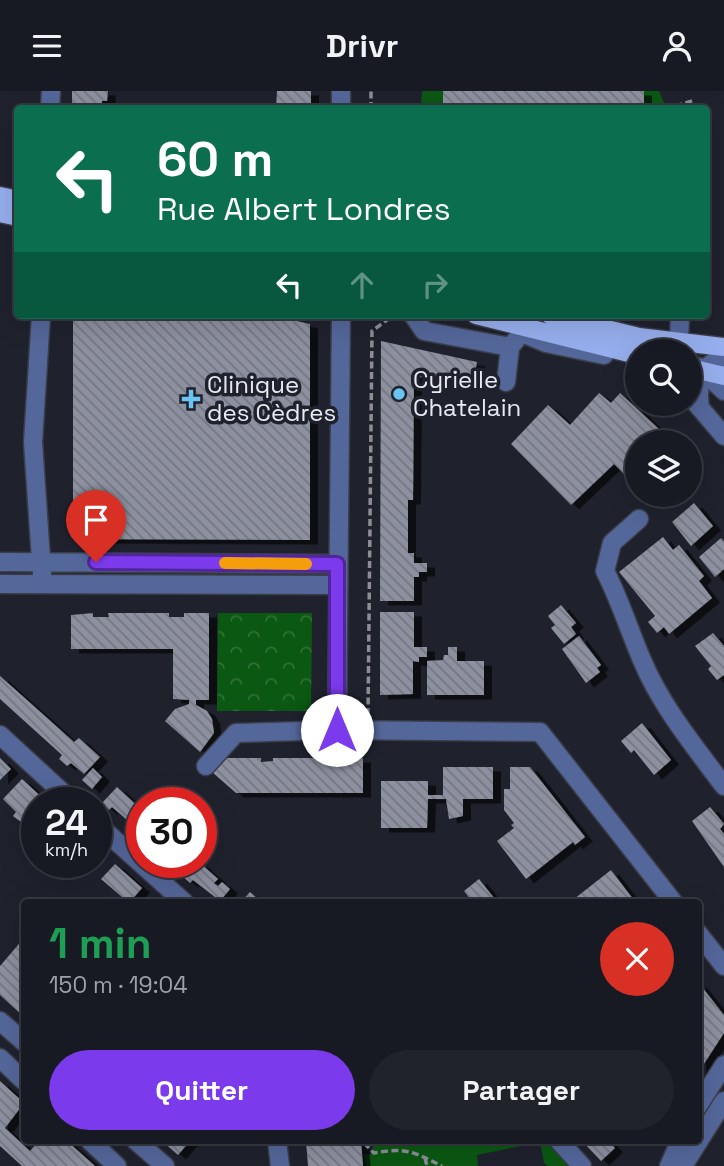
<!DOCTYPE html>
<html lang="fr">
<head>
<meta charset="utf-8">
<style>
  :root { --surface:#171a22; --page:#20232a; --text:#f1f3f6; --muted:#9ea1a5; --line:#363840; --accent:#7c3aed }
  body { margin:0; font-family:"Space Grotesk",sans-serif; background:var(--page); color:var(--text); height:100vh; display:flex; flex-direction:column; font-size:26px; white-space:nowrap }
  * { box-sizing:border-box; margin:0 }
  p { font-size:23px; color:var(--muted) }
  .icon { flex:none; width:38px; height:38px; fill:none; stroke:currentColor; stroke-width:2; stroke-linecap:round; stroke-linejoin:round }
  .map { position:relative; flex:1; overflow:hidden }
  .details { position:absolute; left:21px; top:808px; width:681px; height:245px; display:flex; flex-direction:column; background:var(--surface); border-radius:7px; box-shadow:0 7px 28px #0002,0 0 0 2px var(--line) }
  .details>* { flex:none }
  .banner { position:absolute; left:14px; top:14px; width:696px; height:214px; border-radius:7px; box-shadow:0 7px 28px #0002,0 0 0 2px var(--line); background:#0b6e4f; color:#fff; overflow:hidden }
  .buttons { position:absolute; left:625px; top:248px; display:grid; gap:14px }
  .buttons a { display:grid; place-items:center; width:77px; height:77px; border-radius:50%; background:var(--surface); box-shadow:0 7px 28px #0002,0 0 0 2px var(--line); font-size:35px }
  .speed { position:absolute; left:21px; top:696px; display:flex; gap:14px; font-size:35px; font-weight:700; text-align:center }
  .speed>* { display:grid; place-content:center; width:91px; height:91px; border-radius:50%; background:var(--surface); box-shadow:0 7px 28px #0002,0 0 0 2px var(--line); line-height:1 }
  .speed small { font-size:18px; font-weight:400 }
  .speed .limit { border:10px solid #d22; background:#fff; color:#111 }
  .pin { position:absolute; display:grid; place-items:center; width:60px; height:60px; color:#fff; margin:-72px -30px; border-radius:50% 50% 50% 0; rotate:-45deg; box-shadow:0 0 7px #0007 }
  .pin .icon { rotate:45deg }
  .me { position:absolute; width:77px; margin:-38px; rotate:0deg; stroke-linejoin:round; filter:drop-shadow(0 0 5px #0008) }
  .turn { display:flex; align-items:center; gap:24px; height:147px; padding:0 28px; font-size:32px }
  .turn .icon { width:91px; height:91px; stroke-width:2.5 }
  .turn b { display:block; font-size:49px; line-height:60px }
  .lanes { display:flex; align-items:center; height:66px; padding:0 28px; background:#0003; justify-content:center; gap:35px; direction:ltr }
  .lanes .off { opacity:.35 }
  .round { display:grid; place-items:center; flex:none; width:74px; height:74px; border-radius:37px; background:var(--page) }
  .headline { display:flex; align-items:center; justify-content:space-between; height:119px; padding:0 28px }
  h1 { font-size:42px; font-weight:800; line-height:52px; color:#1e9e55 }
  .action { display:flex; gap:14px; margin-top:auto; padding:14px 28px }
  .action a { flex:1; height:80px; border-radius:42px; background:var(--accent); color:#fff; font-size:28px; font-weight:800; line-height:80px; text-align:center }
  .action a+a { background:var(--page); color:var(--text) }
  header { display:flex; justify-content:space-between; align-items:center; height:91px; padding:0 28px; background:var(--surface); font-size:32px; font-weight:800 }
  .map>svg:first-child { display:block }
  .grass { fill:#0b5813 }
  .park { fill:url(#park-crowns) }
  .building { fill:url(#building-back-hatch); filter:url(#shadow) }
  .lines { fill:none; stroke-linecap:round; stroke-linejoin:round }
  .minor-casing { stroke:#3b3e49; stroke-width:21 }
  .major-casing { stroke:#3b3e49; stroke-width:21 }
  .path { stroke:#8b8e97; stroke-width:3.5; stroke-dasharray:7 3.5; stroke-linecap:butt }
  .minor { stroke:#54679a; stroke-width:18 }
  .major { stroke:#96aeed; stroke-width:18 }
  .route-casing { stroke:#51269a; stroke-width:18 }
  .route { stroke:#7c3aed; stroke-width:12 }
  .slow { stroke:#f59e0b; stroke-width:12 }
  .poi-dot { fill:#6ac3f1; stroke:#1f222d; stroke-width:2.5 }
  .labels { text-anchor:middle; stroke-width:7; stroke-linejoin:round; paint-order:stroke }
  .poi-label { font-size:24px; fill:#e8eaf2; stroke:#1f222d; text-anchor:start }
</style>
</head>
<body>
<header><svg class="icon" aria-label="menu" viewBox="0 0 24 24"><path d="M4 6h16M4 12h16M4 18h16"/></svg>Drivr<svg class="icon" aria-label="person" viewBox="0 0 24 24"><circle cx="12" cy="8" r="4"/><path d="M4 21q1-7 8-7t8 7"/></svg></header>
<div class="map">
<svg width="724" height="1075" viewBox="0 0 724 1075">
  <defs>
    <pattern id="park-crowns" width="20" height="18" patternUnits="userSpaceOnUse" patternTransform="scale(1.75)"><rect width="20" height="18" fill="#0b5813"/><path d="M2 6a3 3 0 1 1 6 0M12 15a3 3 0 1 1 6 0" fill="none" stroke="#2f7036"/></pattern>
    <pattern id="building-back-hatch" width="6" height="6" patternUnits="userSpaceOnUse" patternTransform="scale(1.75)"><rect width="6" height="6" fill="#8d909f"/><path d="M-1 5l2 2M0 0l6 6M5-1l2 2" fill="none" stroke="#747681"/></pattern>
    <filter id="shadow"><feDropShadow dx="8" dy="4.5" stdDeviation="0" flood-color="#0009"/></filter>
  </defs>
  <rect width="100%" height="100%" fill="#1f222d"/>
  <path class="grass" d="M422,0h21v17l-22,1z
    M644,0h15l7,17 -22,1z
    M372,1050h174l25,25h-23l-4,-3 -4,-21 -63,13 1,11h-112l-2,-11 10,-2z"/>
  <path class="park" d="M218,522h94l-1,98h-94z"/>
  <path class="building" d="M72,0h36l-1,10h-5l-1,8h-29z
    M277,0h34v18h-35z
    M443,0h201v18h-201z
    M73,224h197l40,9v216l-237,-1z
    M381,250l96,21 -3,16 -60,-1 -1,123h-5v53h6v10h13v9h-8v5h-5v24h-34z
    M599,302l12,10 9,-10 54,50h-37v44l-23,-23 -43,41 -60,-61 37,-39 22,20z
    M694,412l19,23 -22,20 -19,-24z
    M663,446l10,13 6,-5 8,10 17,21 -5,5 13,17 -43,36 -5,-7 -7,6 -9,-11 7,-6 -36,-44z
    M721,447l3,3v28l-9,8 -16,-20z
    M561,514l15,18 -5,4 5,7 -12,10 -13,-16 4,-3 -7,-9z
    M380,521h34v35h13v10h-8v5l-6,-1v33l-33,1z
    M93,522v4h16l-1,-4h61v4h15v-4h25v87h-13v5l11,6 5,8 2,14 -14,19 -35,-31 10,-12 14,-5v-4l-16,-1v-50h-102v-34z
    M713,542l11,13v29l-7,5 -9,-11 3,-3 -16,-20z
    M579,545l22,29 -4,3 3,4 -14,11 -24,-34z
    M448,556h9v14h27v34h-57v-34l16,-1 1,-5h4z
    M0,585l74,66 5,-4 21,19 -16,17 -13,-11 -4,3 -8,-7 3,-4 -62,-56z
    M642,632l29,37 -17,15 -20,-25 -3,3 -10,-12z
    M0,667l11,11 -11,11z
    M225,667h36v4l12,-1v-3h53v4h12v-4h25v35h-127l-24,-21z
    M443,676h50v32h-30v17l-14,3 -3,-20h-18l-1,29h-46v-47h47v14h15z
    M510,676h20l55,70 -10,8 -2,-3 -47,37 -29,-38 17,-13 -3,-3 3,-2 -10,-13v-21h6z
    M93,677l9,9 -10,12 -10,-9z
    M22,688l26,24h-11v14l-3,4 -6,-6 -7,7 -8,-6 3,-4 -13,-13z
    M117,696l25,23v23l-30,-26 -3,3 -7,-7z
    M710,716l14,17 -4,5 4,5v33l-32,-46z
    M168,772h32l18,16 -4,4 4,3 4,-4 8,7 -10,12 -27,-21 -3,3z
    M115,773l27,24 -13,15 -28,-24z
    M611,779l25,33h-59l-3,-4z
    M479,788l19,24h-25l-9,-12z
    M250,801l12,11h-22z
    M24,847v79l-24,-22v-29z
    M698,891l26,33v18l-26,40z
    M0,990l24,22 -19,25 25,23 9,-10h28l28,25h-73l-22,-20z
    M162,1050h28l-12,14z
    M306,1050h55l2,25h-55z
    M582,1050h27l6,7 -14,13z"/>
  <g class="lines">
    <g class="minor-casing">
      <path id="minor" d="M341,0v18
        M50,18l1,-18
        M41,224l-8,127 9,132
        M341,224l-4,415 203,2 134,171
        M413,224l11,16 86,16
        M520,241l26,11 58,12
        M679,250l1,-26
        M699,276l25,24
        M506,291l4,-35 6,-7
        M695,311l29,34
        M700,317c-3,-19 0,-46 24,-49
        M639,428l-27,24 -7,28c15,29 24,59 37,89 19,46 53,87 82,126
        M0,471l337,2
        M0,493l337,1
        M0,644l74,68
        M206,675l30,-33 101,-3
        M96,732l89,80
        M698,842l26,33
        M0,930l24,21
        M0,967l24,23
        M698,1015l26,-41
        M90,1050l27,25
        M136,1050l29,25
        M277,1050l3,25
        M559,1050l23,25
        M669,1075l11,-25
        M683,1075l41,-65"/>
    </g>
    <g class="major-casing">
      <path id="major" d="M0,105l18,4
        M0,122l18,4
        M476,224l161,40
        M550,224l89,22 85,10
        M690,277l34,8"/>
    </g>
    <path class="path" d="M644,16h28l23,-7
      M371,18v-18
      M368,624l4,-384 22,-16
      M364,1052l10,10c34,-6 39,-1 68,13
      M425,1067l2,8"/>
    <use href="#minor" class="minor"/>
    <use href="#major" class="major"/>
  </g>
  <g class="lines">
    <g class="route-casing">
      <path id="route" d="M96,471l241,2v166"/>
    </g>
    <use href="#route" class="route"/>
    <path class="slow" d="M225,472l81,1"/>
  </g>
  <g class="poi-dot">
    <circle cx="399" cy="303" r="7"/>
    <path d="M187.5 297.5h7v7h7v7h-7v7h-7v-7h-7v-7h7z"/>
  </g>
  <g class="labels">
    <g class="poi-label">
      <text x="413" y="297">Cyrielle<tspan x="413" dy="28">Chatelain</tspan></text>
      <text x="207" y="302">Clinique<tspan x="207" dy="28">des Cèdres</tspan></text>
    </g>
  </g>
</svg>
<div class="buttons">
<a><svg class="icon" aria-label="search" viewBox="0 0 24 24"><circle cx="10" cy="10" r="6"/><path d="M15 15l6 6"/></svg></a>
<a><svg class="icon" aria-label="layers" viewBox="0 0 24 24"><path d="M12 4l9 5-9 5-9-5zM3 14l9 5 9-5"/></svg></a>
</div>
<div class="speed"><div>24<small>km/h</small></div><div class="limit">30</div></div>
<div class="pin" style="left:96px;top:471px;background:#d93025"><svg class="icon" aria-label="arrive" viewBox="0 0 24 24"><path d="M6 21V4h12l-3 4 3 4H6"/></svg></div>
<svg class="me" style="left:337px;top:639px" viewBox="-20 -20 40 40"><circle r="19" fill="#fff"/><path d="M0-13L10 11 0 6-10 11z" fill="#7c3aed"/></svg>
<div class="banner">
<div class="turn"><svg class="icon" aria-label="left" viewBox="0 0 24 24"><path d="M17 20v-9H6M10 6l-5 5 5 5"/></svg><div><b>60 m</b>Rue Albert Londres</div></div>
<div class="lanes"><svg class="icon" aria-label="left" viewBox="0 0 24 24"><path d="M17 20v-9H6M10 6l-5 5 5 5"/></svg><svg class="icon off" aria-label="ahead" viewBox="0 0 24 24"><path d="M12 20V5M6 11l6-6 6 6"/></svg><svg class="icon off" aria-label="right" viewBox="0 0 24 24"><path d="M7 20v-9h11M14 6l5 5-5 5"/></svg></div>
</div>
<section class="details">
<div class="headline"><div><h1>1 min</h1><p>150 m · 19:04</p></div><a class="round" style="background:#d93025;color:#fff"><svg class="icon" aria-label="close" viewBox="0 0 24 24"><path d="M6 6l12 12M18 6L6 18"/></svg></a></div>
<div class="action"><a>Quitter</a><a>Partager</a></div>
</section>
</div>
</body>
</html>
